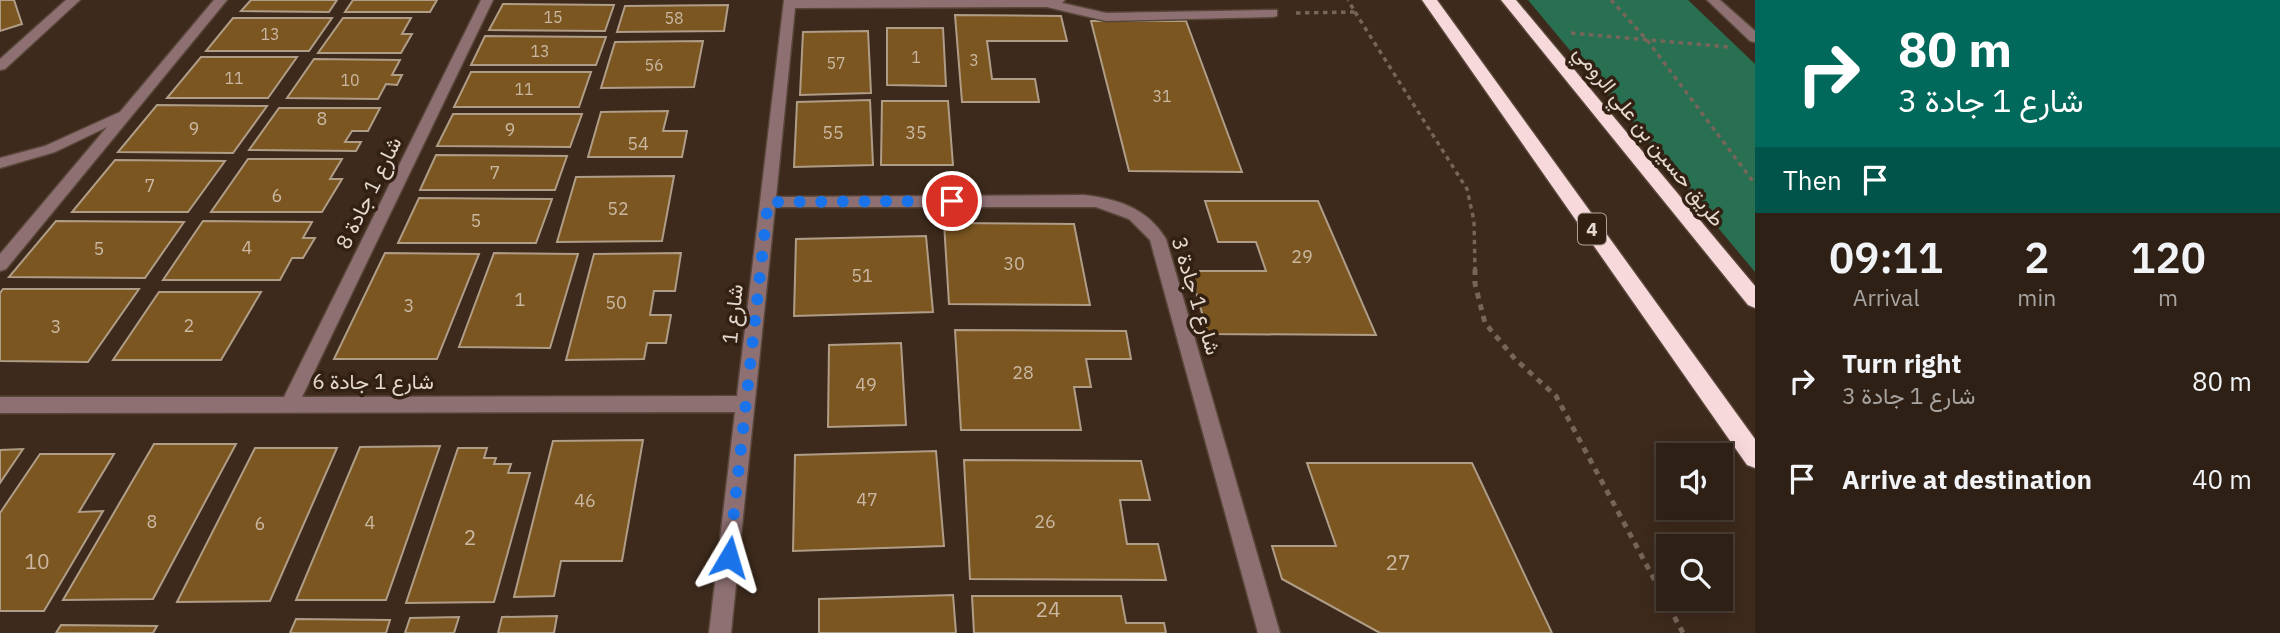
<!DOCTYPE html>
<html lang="en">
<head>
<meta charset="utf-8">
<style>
  :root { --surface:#2e2015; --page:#36281e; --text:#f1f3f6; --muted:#a7a3a0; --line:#493e34 }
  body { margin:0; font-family:"IBM Plex Sans",Vazirmatn,sans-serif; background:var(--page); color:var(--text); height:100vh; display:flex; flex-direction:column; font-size:26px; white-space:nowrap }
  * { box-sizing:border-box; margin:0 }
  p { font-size:23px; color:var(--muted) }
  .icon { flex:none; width:38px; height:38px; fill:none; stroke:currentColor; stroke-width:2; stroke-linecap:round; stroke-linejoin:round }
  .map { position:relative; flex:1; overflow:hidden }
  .drawer { display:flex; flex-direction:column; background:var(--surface); width:525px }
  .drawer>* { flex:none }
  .top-card { background:#00695c; color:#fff; overflow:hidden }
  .fabs { position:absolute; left:1656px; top:443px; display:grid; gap:14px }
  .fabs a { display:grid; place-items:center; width:77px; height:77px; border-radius:0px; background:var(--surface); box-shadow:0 4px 18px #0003,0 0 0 2px var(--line); font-size:35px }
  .pin { position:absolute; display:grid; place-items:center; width:60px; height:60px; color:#fff; margin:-30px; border:4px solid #fff; border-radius:50%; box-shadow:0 2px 7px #0007 }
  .me { position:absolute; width:77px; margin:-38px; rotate:7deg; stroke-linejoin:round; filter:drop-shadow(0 0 5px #0008) }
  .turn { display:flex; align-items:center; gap:24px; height:147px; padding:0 28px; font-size:32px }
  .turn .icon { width:91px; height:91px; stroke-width:2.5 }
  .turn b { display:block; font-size:49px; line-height:60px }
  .then { display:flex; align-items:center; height:66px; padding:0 28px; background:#0003; gap:14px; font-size:26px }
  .eta { display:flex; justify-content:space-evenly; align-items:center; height:119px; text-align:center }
  .eta b { font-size:42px; font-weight:600; line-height:49px }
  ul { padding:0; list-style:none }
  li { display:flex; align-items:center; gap:21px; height:98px; padding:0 28px }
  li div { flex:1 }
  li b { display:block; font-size:26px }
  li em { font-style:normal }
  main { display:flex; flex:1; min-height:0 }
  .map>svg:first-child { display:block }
  .forest { fill:#297053 }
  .building { fill:#7c5620; stroke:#af9d87; stroke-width:2 }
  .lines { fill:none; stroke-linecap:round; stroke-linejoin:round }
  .minor-casing { stroke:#584639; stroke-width:3 }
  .highway-casing { stroke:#584639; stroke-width:3 }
  .path-far1 { stroke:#766559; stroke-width:3.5; stroke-dasharray:4.5 4.5; stroke-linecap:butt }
  .path { stroke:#766559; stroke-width:5; stroke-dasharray:6 6; stroke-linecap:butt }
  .minor { fill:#8e7073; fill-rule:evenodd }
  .highway { fill:#f7d8db; fill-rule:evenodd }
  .route { stroke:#1a73e8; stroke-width:12; stroke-dasharray:0 21.6 }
  .labels { text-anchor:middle; stroke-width:7; stroke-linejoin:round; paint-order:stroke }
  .far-number-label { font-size:16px; fill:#cab8a3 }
  .number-label { font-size:18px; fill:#cab8a3 }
  .shield { fill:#322012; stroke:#afa196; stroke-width:2 }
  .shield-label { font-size:19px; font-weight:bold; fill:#e4d8cf }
  .street-label { font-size:21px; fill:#e4d8cf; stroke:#322012 }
  .near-number-label { font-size:21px; fill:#cab8a3 }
</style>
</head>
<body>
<main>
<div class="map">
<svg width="1755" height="633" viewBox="0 0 1755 633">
  <rect width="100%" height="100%" fill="#3d2a1c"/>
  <path class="forest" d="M1528,0h160l67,64v208z"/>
  <path class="building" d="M0,0h14l8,24 -22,7z
    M251,0h86l-8,12 -88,-1z
    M353,0h84l-7,12h-85z
    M503,4l111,1 -9,26 -116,-1z
    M728,5l-4,26 -107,1 8,-26z
    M955,15l106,1 6,25h-80l5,38h43l4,23h-77z
    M233,18h99l-23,33h-103z
    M343,18h68l-9,16h10l-11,19h-83z
    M1091,21h95l56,151 -113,-1z
    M887,28h56l3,58 -59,-1z
    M868,31l3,62 -71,2 3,-63z
    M485,36l121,1 -10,28h-125z
    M703,41l-9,46 -93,1 14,-46z
    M201,57h96l-29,41h-101z
    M314,59l86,1 -8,15h10l-5,10 -11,-1 -8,15 -91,-1z
    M471,72h120l-12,35h-125z
    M870,100l3,65 -79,2 3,-65z
    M882,101h66l5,64h-72z
    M157,105l110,1 -34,47 -115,-1z
    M279,108h101l-12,23h-16l-7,11h16l-5,9 -107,-1z
    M668,111l-5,20h24l-5,26h-94l13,-45z
    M453,114h129l-12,33 -133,-1z
    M436,155l131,1 -12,34h-135z
    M248,159h94l-12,20h12l-20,33h-111z
    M115,160l110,1 -37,51h-116z
    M674,176l-12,65 -105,1 19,-65z
    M419,198l133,1 -16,44h-138z
    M1205,201h113l58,134 -168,-1 -18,-63h76l-10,-29h-38z
    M56,221l128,1 -39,56 -136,-1z
    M203,221l109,1 -9,16h12l-12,20h-11l-12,22h-117z
    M944,223l130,1 16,81 -141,-1z
    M926,236l7,76 -139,4 2,-77z
    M385,253l94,1 -42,105h-103z
    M494,253l84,1 -28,94 -91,-1z
    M681,253l-6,38h-21l-4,24h21l-5,28h-19l-3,16 -78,1 28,-106z
    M3,289h136l-51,73 -88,-1v-68z
    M159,292h102l-40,68h-108z
    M955,330l171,1 5,28h-45l5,28h-17l7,43h-120z
    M901,343l5,82 -78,2 1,-82z
    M643,440l-21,121h-61l-7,35 -40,1 39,-156z
    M154,444h82l-83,155 -90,1z
    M440,446l-54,154h-90l64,-153z
    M255,448h82l-67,153 -93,1z
    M458,448h29l-3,10h12l-2,6h17l-3,9h22l-36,129 -88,1z
    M23,449l-23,34v-33z
    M936,451l8,95 -151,5 2,-96z
    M40,454h74l-35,58 24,-1 -59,100h-44v-98z
    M964,460l177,1 9,39h-30l7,44h31l8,36 -196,-1z
    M1307,463h165l80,170h-172l-98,-54 -10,-33h64z
    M953,595l3,38h-137v-34z
    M972,596h149l5,27h38l2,10h-192z
    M557,616l-3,17h-56l4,-16z
    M459,617l-5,16h-49l5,-15z
    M296,619l94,1 -4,13h-96z
    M61,625l96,1 -4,7h-97z"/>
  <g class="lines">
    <g class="minor-casing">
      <path id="minor" d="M66,0h14l-75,69 -5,1v-11z
        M214,0h13l-221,269 -6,2v-17l107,-127 -52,25 -55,16v-10l45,-12 75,-34z
        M481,0h12l-191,397 435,-1 47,-396h281l-3,3 44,10 171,-3v6l-4,1 -167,4 -59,-14 -252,1 -19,189 308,-2c34,4 63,13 82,44l114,394h-22l-108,-393 -21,-21 -33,-12h-321l-44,426h-22l26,-221 -735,1v-16h284z
        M1707,0h13l35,31v11l-5,-1z"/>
    </g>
    <g class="highway-casing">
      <path id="highway" d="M1422,0h15l318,439v29l-8,-3z
        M1501,0h15l239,286v22l-7,-3z"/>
    </g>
    <path class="path-far1" d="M1611,0l36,40 108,144
      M1355,12l112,177 7,32 1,49
      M1296,13l59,-1 -7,-12
      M1571,33l158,14"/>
    <path class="path" d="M1475,269v15l10,39 30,36 41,37 127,237"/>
    <use href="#minor" class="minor"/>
    <use href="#highway" class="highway"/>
  </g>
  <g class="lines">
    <path class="route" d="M729,557l39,-355 184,-1"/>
  </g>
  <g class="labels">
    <g class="far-number-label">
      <text x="553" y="23">15</text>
      <text x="674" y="24">58</text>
      <text x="270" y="40">13</text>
      <text x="540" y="57">13</text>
      <text x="916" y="63">1</text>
      <text x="974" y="66">3</text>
      <text x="836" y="69">57</text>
      <text x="654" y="71">56</text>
      <text x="234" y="84">11</text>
      <text x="350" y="86">10</text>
      <text x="524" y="95">11</text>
      <text x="1162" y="102">31</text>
    </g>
    <g class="number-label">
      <text x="322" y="125">8</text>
      <text x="194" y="135">9</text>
      <text x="510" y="136">9</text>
      <text x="833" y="139">55</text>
      <text x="916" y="139">35</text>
      <text x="638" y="150">54</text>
      <text x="495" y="179">7</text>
      <text x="150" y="192">7</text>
      <text x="277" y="202">6</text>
      <text x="618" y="215">52</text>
      <text x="476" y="227">5</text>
      <text x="247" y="254">4</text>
      <text x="99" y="255">5</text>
      <text x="1302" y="263">29</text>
      <text x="1014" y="270">30</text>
      <text x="862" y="282">51</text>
      <text x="520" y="306">1</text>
      <text x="616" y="309">50</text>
      <text x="409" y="312">3</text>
      <text x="189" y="332">2</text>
      <text x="56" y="333">3</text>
      <text x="1023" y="379">28</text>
      <text x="866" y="391">49</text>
      <text x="867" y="506">47</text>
      <text x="585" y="507">46</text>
      <text x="152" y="528">8</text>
      <text x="1045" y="528">26</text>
      <text x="370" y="529">4</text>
      <text x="260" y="530">6</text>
    </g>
    <rect class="shield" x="1578" y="213.5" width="28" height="31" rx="5"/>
    <g class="shield-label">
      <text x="1592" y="236">4</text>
    </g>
    <g class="street-label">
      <text transform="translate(1649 136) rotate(51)" y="7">طريق حسين بن علي الرومي</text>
      <text transform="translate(369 193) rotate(-64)" y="7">شارع 1 جادة 8</text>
      <text transform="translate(1196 296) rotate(73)" y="7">شارع 1 جادة 3</text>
      <text transform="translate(733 314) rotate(-84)" y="7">شارع 1</text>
      <text x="373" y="389">شارع 1 جادة 6</text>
    </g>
    <g class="near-number-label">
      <text x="470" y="545">2</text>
      <text x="37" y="569">10</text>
      <text x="1398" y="570">27</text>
      <text x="1048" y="617">24</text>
    </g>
  </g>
</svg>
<div class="fabs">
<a><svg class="icon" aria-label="sound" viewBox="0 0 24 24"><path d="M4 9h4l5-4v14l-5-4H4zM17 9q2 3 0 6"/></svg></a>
<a><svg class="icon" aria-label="search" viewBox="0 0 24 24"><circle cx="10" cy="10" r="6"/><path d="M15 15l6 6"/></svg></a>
</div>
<div class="pin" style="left:952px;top:201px;background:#d93025"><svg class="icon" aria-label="arrive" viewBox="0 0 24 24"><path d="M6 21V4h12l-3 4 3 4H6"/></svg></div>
<svg class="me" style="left:729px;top:557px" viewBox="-20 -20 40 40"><path d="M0-17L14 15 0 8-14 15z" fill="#1a73e8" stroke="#fff" stroke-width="4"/></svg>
</div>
<section class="drawer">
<div class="top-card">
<div class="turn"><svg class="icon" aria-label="right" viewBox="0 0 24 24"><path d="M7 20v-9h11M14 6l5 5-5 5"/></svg><div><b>80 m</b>شارع 1 جادة 3</div></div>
<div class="then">Then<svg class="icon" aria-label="arrive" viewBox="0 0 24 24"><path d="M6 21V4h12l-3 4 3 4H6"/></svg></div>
</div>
<div class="eta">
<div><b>09:11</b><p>Arrival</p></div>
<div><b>2</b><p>min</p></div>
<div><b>120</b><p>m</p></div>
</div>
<ul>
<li><svg class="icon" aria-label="right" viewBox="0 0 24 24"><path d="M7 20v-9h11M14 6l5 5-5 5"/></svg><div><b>Turn right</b><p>شارع 1 جادة 3</p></div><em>80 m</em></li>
<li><svg class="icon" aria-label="arrive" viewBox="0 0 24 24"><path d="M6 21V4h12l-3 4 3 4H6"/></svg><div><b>Arrive at destination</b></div><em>40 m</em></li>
</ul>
</section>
</main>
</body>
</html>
